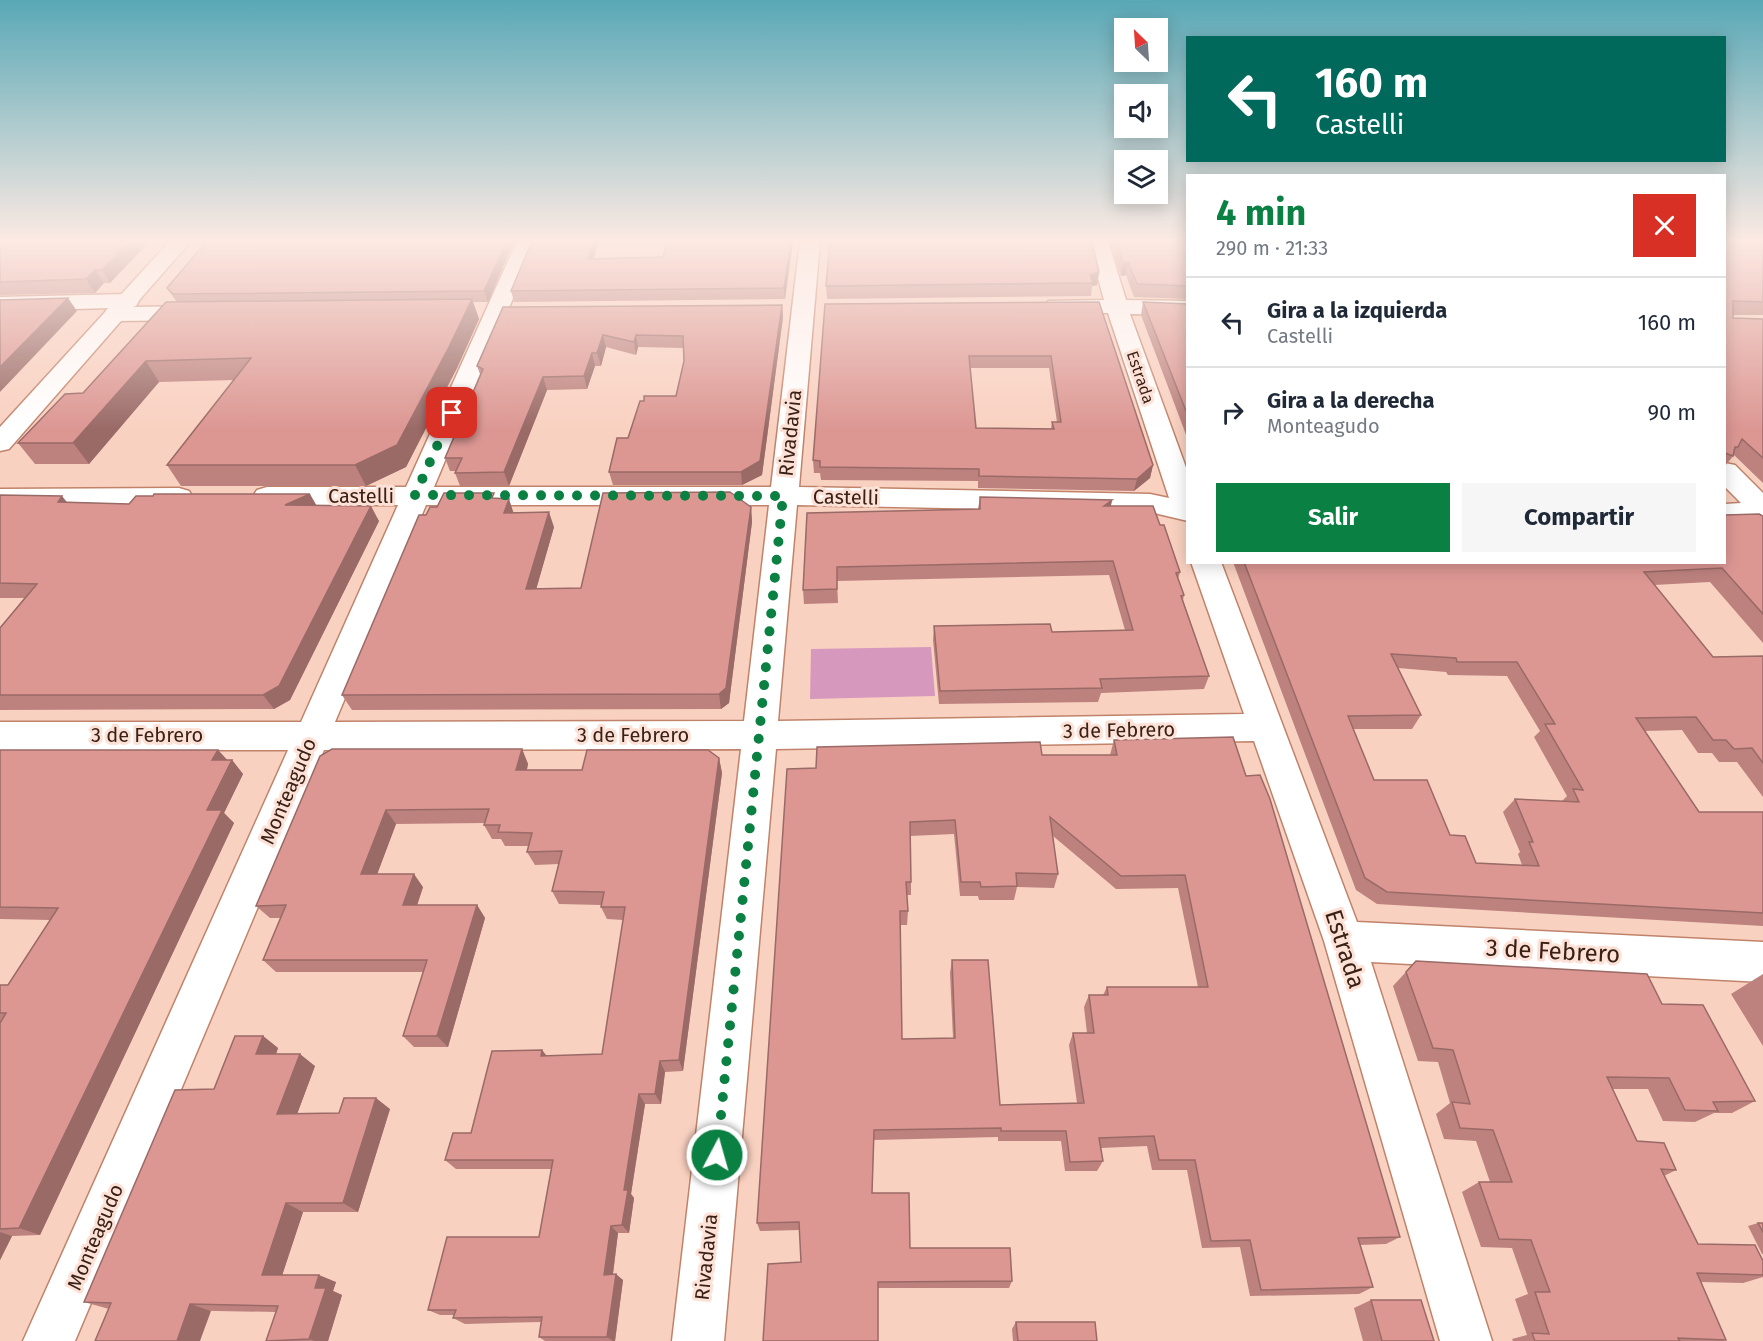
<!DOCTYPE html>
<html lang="es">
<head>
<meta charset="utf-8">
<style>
  :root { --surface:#fff; --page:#f6f6f7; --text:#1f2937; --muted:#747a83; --line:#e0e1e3; --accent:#0b8043 }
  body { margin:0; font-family:"Fira Sans",sans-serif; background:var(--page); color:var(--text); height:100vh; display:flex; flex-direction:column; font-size:22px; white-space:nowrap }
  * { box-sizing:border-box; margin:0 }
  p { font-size:20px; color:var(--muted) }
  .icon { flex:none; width:33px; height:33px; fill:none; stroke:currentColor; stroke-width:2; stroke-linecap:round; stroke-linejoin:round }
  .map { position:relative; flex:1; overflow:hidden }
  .sheet { position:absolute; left:1186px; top:174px; width:540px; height:390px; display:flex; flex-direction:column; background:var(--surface); border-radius:0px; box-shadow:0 3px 15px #0003 }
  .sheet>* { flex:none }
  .top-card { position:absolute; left:1186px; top:36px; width:540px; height:126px; border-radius:0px; box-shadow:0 3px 15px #0003; background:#00695c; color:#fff; overflow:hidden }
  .needle { width:39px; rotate:335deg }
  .buttons { position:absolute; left:1114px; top:18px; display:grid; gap:12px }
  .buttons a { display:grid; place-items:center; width:54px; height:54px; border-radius:0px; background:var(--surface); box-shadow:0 3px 15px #0003; font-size:30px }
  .pin { position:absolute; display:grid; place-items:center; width:51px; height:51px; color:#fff; margin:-26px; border-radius:12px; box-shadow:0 3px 9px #0006 }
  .me { position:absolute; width:66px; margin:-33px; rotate:6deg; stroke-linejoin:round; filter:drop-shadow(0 0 4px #0008) }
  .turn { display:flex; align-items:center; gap:21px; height:126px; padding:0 30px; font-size:27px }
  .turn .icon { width:78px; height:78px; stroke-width:2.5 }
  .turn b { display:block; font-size:42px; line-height:51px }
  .round { display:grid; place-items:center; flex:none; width:63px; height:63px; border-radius:0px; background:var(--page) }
  .headline { display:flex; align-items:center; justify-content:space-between; height:102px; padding:0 30px }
  h1 { font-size:36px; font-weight:700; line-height:45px; color:var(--accent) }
  .primary-button { display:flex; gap:12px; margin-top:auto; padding:12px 30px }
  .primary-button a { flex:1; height:69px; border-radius:0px; background:var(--accent); color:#fff; font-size:24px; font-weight:700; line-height:69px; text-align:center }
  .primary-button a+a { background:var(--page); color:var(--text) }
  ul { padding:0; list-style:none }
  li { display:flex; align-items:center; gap:18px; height:90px; padding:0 30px; border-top:2px solid var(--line) }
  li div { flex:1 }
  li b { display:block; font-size:22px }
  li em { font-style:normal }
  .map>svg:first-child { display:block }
  .green { fill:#d798be }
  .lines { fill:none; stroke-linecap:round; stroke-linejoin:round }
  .minor-casing { stroke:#c0836a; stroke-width:3 }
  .secondary-casing { stroke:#c0836a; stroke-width:3 }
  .minor { fill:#fff; fill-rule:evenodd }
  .secondary { fill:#fff; fill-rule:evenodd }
  .wall { fill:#bd827e; fill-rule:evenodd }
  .shaded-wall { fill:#9a6a67 }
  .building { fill:#dc9793; stroke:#9a6a67; stroke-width:1.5; fill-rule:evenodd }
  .route { stroke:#0b8043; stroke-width:10; stroke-dasharray:0 18 }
  .labels { text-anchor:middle; stroke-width:6; stroke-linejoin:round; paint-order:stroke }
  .far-street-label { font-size:16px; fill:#392116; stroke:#fde1d6 }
  .street-label { font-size:20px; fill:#392116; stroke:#fde1d6 }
  .near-street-label { font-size:24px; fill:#392116; stroke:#fde1d6 }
</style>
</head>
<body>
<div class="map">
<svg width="1763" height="1341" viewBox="0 0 1763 1341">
  <rect width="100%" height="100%" fill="#f9d1c1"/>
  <path class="green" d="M931,647l4,49 -125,3 1,-50z"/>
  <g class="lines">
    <g class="minor-casing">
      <path id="minor" d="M517,241h20l-103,246h337l29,-246h20l-21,246 351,7 19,4 -61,-185h-52l-8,-2 -3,-5 3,-5 56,-1 -16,-59h20l18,59 62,1v14l-58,-1 58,159v48l-38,-9 -353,-7 -19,216 466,-7 -53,-152h30l136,360 406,20v40l-392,-20 121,379h-52l-116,-400 -70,-200 -478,8 -52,592h-52l69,-592 -417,1 -249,591h-52l265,-591h-288v-28h301l97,-217h-131l-10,-3 -4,-6 4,-6 10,-3h139zM426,505h343l-25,216 -409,1z
        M128,294l8,2 3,5 -3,5 -6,1 70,-1 8,2 3,5 -3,5 -8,2 -85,1 -8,-2 -3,-5 3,-5 5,-1 -112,3v-14z
        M1725,463l10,2 28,28v28l-38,1v-18l16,-1 -16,-16z
        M179,488l10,3 4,6 -4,6 -10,3 -179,1v-18z"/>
    </g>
    <g class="secondary-casing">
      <path id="secondary" d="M170,241h21l-182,208 -9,2v-24z"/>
    </g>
    <use href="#minor" class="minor"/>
    <use href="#secondary" class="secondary"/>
  </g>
  <path class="wall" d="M0,241h150l-40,42h-6l-9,10 -95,2z
    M207,241h307l-26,61h-15l6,17 -22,49 -51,99 -40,19h-185l-14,-21 67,-85 -75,2 -70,82h-54l-17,-21 65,-50 94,-91 -3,-4 -7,-10z
    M667,241h126l-8,58 -271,3 -3,-11 83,-32 69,-2z
    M1109,241h79v58l-54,-2 -8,-22 -5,1z
    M1725,241h38v74h-30v3l30,1v164l-29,-28 -9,11z
    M1099,272l-2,13 -5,1 -1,10 -264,3 -1,-13z
    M1099,302l54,163 -3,13 -16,13 -156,-3v-7l-157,-1 -1,-7h-6l-1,-13 12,-156zM970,368h79l8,54h-5l-1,7 -75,-1z
    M1143,302l45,2v136l-47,-125z
    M782,305l1,12 -21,158 -20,10h-129l-4,-13 19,-34 48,-42 8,-35 -1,-13 -45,-1 -2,8 -30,-8 -5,19h-6l-8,23 -40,1 -38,96h-49l-5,-13v-2h-5l-5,-13 35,-84 -3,-8 26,-59z
    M0,495l67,7 62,2 187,1 63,16 -89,179 -16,9 -274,1v-82l24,-30h-24z
    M980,497l132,3 -1,6 49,19 20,47 -2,7 6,16 -1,5 26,76 -5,13 -103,4 -3,9 -159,2 -6,-64 1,-14 118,6 73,-2 -16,-55 -272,6 1,22 -34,1 -1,-14 4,-77 171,-4z
    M496,498l18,15 40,14 -18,62 45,-1 170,-81 1,15 -23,181 -8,6 -369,1 -10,-15 84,-180 11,-8z
    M1763,516v127l-53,-61 -56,3 59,72 50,-1v141l-26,-35h-18l-7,-9h-14l-16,-23 -37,1 54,81h64v114l-386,-22 -21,-14 -123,-328h492zM1398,668l48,4 2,3 59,1 33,55 -6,6 33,59 -5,5 -47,-2 -12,13 17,40 -2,2 4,11 -46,-2 -26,-28 -76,-55 -21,-51h59l9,-14z
    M1114,740l286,497 -14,7 -26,1 13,42 -14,7 -109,2 -10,-49 -38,1 -15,-78h-35l-5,-24 -47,2 3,13 -6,10h-32l-4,-30h-63v-4l-124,3 -2,53 38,55 102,33 -3,7h-131l-77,-26 -1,-32 -40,1 -3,-8 59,-455 226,-13h68zM954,834l6,62h18l1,4h35l3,-13 37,1 4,-14 -5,-38 63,53 62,-1 20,99h-91l-4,8h-14l-5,12 3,26h-14l-4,12 8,58 -77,2 -48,-145 -2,13 3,65 -51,1 -2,-114h7l1,-14 -1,-16h4v-13l-1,-46z
    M522,749l6,15 -1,6h55l137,-12 3,15 -39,298 -18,1 -4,32h-16l-14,90 3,4 -5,35h-11l-5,41 10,6 -8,61h-70l-6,-4 2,-15 -76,2 -12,-6 1,-3h-14l-12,-5 111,-73 12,-68h-95l-11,-9 26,-27 71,-83 5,6 55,-2 21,-134 -16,-1 -6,-12v-2l-42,-1 -7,-13 7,-27 -24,1 -8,-13 2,-6h-24l-4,-7h-9l-8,-14 1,-2 -89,1 -19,50 46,13 -6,18h60l8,13 -37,129h-34l-11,-11 20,-64h-147l-13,-12 18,-42h-11l-14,-12 64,-150z
    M0,750h218l9,10h5l11,14 -19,39 10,10 -194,412 -28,1 -12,24v-275h8l42,-65 -50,-1z
    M1416,961l246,43 93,97 -23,12h-18l-19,9 -32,-1 -15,-32h-36l25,52 39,29 -12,6 34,68 65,17v16l-20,6 -43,-1 26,58 -4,1h-209l-1,-2 15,-4 -12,-36 13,-5 -16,-46 -31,-1 -19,-55 17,-10h11l-14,-41 -32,-2 -8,-25 14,-11 -12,-41 -20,-1 -25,-75z
    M1763,974v72l-32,-52z
    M263,1036l15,12 -2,6 39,12 -18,48 42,-1 51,-4 -32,103h-55l-21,63 54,7 -3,9 9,4 -14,46h-60l8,-29 -167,-3 -25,-7 130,-213z
    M1758,1223h5v31h-1l-14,-28z
    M1371,1300l63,41h-71l-9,-33z
    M1016,1322l81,19h-84l-1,-12z"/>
  <path class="shaded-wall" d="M130,241h20l-40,42 -8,-13z
    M507,241h7l-26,61 -4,-11z
    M593,241h6l-9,29 -2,-11z
    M791,241h2l-8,58 -1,-11z
    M1128,262l-2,13 -5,1 2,-13z
    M95,270l9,13 -9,10 -9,-14z
    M1099,272l-2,13 -5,1 1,-3 -3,-8z
    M68,298l9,13 -77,81v-25z
    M472,299l7,20 -22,49 -51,99 -40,19 -11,-21z
    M782,305l1,12 -21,158 -20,10 -1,-13z
    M603,335l3,12 -5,19 -4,-13z
    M636,335l2,12 -2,8 -2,-13z
    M592,353l3,13 -8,23 -3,-13z
    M146,361l13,21 -70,82 -16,-21z
    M543,377l4,13 -38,96 -5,-14z
    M1153,465l-3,13 -16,13 3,-12z
    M310,494l8,14 -33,-3z
    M62,496l12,15 -16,-9z
    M509,499l5,15 -10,-1z
    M1112,500l-3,13 -5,-7z
    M371,506l8,15 -89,179 -16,9 -11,-14z
    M751,507l1,15 -23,181 -8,6 -2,-15z
    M549,512l5,15 -22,77 -6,-15z
    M522,749l6,15 -5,21 -7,-15z
    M218,750l12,13 -18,-3z
    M719,758l3,15 -39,298 -4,-11z
    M232,760l11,14 -19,39 10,10 -194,412 -21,-7 188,-418z
    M386,810l10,14 -24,64 -11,-14z
    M414,874l9,13 -10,31 -10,-13z
    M477,905l8,13 -37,129 -11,-11z
    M263,1036l15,12 -6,18 -16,-12z
    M542,1050l8,11 -9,-5z
    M300,1054l15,12 -22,59 -16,-11z
    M660,1061l5,11 -4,32 -6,-10z
    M639,1094l6,10 -14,90 3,4 -5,35 -7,-8 2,-35z
    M376,1098l14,11 -32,103 -15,-9z
    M286,1203l17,9 -23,70 -18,-7z
    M611,1226l7,7 -6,48 -8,-6z
    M0,1232l12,4 -12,24z
    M616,1274l7,6 -8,61h-2l-6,-4z
    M319,1275l17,7 -3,9 9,4 -14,46h-13l-6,-2 6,-51z
    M190,1304l21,7 -11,30h-23z"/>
  <path class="building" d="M0,241h130l-28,29h-7l-9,9 -86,3z
    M207,241h300l-23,50 -311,3 -6,-6z
    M532,241h61l-5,18 75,-2 4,-16h124l-7,47 -273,3z
    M830,241h262l7,31 -9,3 3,8 -267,3z
    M1116,241h72v45l-51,-2 -9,-22 -5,1z
    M1725,241h38v61l-30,-1v17l30,1v139l-21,-19 -4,8h-3l-2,9 -8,-3z
    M68,298l-68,69v-67z
    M472,299l-23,48 -52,98 -42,20h-188l84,-107 -105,3 -73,82h-55l47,-49 18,-1 83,-91z
    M1099,302l54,163 -16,14 -158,-3v-7l-159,-2v-6l-7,-1 12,-156zM969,356h82l10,66h-9l2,7 -78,-1z
    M1143,302l45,2v112z
    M782,305l-22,156 -19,11h-132l8,-34h11l12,-37h4v-5h32l8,-35 -1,-25 -47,-1 -2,7 -31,-7 -6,18h-5l-8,23 -41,1 -39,95 -49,1 7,-15h-17l38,-89 -6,-3 26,-59z
    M730,492l21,15 -25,181 -7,6 -377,1 77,-180h7l4,-8h7l7,-14h50l-2,5 17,1 -5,14 45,-1 -23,77 55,-1 22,-95z
    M154,494h156l-25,11 86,1 -92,180 -16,9h-263v-67l37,-44 -37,-1v-88l62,1 -4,6 71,2 7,-8h17z
    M980,497l132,3 -8,6h49l7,19h4l16,47 -4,1 8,22 -3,1 28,80 -109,3 2,9 -162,3 -6,-65 116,-2 2,8 81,-2 -20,-69 -276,6v22l-34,1 4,-77 173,-4z
    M1759,514l4,2v98l-41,-46 -78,4 69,85 50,-1v107l-11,-15 -18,1 -8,-9h-13l-17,-23 -60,1 63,94h64v101l-376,-21 -22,-14 -121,-316h481v-47zM1391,654l65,4 1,4h60l38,62h-10l38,66 -10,-1 6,13 -64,-3 18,43h-4l10,24 -63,-3 -11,-27 -15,-1 -23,-55h-53l-26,-64 73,-1z
    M1233,737l13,39 14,-1 10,24 130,438 -42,1 15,49 -112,3 -11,-50 -39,1 -16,-81h-36l-5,-24 -55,2 4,23 -33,1 -4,-31h-65v-3l-127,2 -2,63h37l1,55h100l2,33 -134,1v59h-115l5,-77 33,-2 -2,-40 -42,1 30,-454 29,-1 1,-21 223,-5 2,13h75l-3,-15zM1050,817l71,59 64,-1 23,112h-101l1,8h-19l5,38h-21l11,70 -84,2 -12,-145h-36l3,78 -53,1 -2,-128h8l-2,-29h5l-1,-60 45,-2 6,62h19l1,5 36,-1 -1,-13 42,1z
    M332,749h190l-6,21h66l5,-20h121l11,8 -40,302 -19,1 -5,33h-16l-15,96h4l-6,35 -11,1 -7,49 12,-1 -9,63h-68l3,-20 -89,1 3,-8h-28l19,-73h92l14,-77h-108l8,-27h18l21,-82 50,-1 -1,6 61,-2 23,-147h-24l3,-15 -52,-1 10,-40 -35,1 5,-19 -34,-1 2,-7h-16l5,-16 -103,1 -25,64h53l-11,31h74l-40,131h-34l24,-76h-164l23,-55 -30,1 64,-150z
    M0,750h218l-6,10h20l-25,50h15l-203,418 -19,1v-206l6,-10h-6v-28h8l50,-77 -58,-1z
    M1416,961l231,13 15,30 41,1 52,96 -42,1 5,9 -33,-1 -16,-32 -62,-1 30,64 27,2 12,27 -15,-1 37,75 57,1 8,16v14l-66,-2 29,67 -48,-2 2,3h-145l-3,-8 17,1 -14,-42h15l-19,-52 -32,-1 -20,-57h33l-19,-52 -33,-2 -8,-26 18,2 -17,-54 -20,-2 -27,-76z
    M235,1036h28l-7,18h44l-23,60 62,-1 5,-15h32l-33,105h-57l-24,72h57l-4,13h11l-17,51 -43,2 12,-35 -88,-2 -13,37h-82l16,-38 -27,-1 91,-212 39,-1z
    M1758,1223h5v9z
    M1371,1300h50l13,41h-52z
    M1016,1322h79l2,19h-79z"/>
  <linearGradient id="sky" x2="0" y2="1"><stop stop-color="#59a8b6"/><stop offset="0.56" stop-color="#fceae3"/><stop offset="1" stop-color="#fceae3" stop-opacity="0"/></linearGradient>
  <rect width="1763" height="429" fill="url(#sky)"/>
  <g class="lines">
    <path class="route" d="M452,413l-37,82 368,1 -66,659"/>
  </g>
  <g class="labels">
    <g class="far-street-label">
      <text transform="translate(1141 377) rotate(71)" y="6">Estrada</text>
    </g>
    <g class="street-label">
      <text transform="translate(790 433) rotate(-84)" y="7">Rivadavia</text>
      <text x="361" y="503">Castelli</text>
      <text transform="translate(846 497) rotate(1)" y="7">Castelli</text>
      <text transform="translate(1119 730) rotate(-1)" y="7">3 de Febrero</text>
      <text x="147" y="742">3 de Febrero</text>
      <text x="633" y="742">3 de Febrero</text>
      <text transform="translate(288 791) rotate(-67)" y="7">Monteagudo</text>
      <text transform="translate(95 1237) rotate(-67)" y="7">Monteagudo</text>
      <text transform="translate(706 1257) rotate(-84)" y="7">Rivadavia</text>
    </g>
    <g class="near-street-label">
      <text transform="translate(1345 949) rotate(72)" y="8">Estrada</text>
      <text transform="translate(1553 951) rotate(3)" y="8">3 de Febrero</text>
    </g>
  </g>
</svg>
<div class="buttons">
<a><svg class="needle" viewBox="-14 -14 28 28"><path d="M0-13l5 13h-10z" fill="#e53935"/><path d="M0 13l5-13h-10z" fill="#747a83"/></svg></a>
<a><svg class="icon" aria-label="sound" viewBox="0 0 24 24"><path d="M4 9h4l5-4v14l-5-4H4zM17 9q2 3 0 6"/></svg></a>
<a><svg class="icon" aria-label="layers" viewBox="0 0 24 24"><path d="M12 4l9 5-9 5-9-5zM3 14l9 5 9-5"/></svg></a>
</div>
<div class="pin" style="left:452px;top:413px;background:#d93025"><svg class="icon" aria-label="arrive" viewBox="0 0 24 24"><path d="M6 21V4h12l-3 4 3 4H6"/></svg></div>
<svg class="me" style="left:717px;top:1155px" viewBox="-20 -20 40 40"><circle r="17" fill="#0b8043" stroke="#fff" stroke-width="3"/><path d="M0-11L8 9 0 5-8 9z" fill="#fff"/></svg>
<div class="top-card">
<div class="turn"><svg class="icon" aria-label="left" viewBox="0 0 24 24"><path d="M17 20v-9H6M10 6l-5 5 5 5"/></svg><div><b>160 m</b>Castelli</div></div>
</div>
<section class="sheet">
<div class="headline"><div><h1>4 min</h1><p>290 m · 21:33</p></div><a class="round" style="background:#d93025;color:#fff"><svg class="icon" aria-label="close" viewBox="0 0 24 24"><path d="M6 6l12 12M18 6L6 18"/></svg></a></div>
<ul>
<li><svg class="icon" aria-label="left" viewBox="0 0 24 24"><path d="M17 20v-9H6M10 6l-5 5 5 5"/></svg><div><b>Gira a la izquierda</b><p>Castelli</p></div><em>160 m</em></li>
<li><svg class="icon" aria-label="right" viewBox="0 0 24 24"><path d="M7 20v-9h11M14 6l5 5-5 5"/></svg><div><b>Gira a la derecha</b><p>Monteagudo</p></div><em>90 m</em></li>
</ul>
<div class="primary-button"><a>Salir</a><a>Compartir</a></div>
</section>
</div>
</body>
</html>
